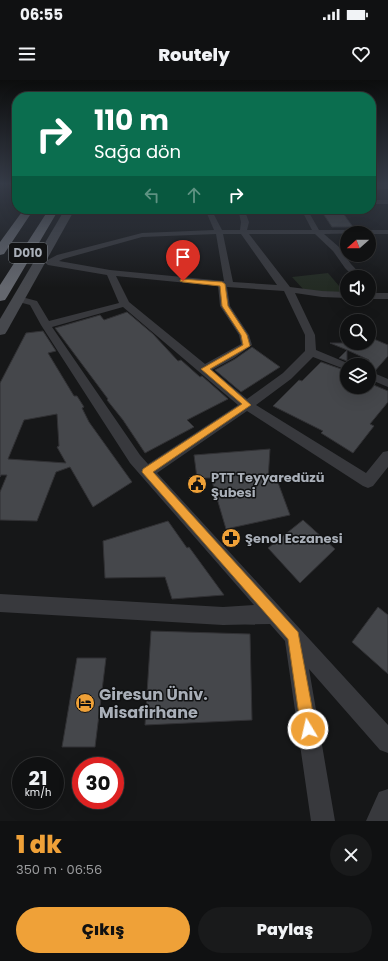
<!DOCTYPE html>
<html lang="tr">
<head>
<meta charset="utf-8">
<style>
  :root { --surface:#101112; --page:#191a1b; --text:#f1f3f6; --muted:#9c9d9f; --line:#303132; --accent:#efa138 }
  body { margin:0; font-family:Poppins,sans-serif; background:var(--page); color:var(--text); height:100vh; display:flex; flex-direction:column; font-size:15px; white-space:nowrap }
  * { box-sizing:border-box; margin:0 }
  p { font-size:13px; color:var(--muted) }
  .icon { flex:none; width:22px; height:22px; fill:none; stroke:currentColor; stroke-width:2; stroke-linecap:round; stroke-linejoin:round }
  .map { position:relative; height:741px; overflow:hidden }
  .side { display:flex; flex-direction:column; background:var(--surface); flex:1 }
  .side>* { flex:none }
  .banner { position:absolute; left:12px; top:12px; width:364px; height:122px; border-radius:16px; box-shadow:0 4px 16px #0002,0 0 0 1px var(--line); background:#0b6e4f; color:#fff; overflow:hidden }
  .needle { width:26px; rotate:249deg }
  .buttons { position:absolute; left:340px; top:146px; display:grid; gap:8px }
  .buttons a { display:grid; place-items:center; width:36px; height:36px; border-radius:50%; background:var(--surface); box-shadow:0 4px 16px #0002,0 0 0 1px var(--line); font-size:20px }
  .speed { position:absolute; left:12px; top:677px; display:flex; gap:8px; font-size:20px; font-weight:700; text-align:center }
  .speed>* { display:grid; place-content:center; width:52px; height:52px; border-radius:50%; background:var(--surface); box-shadow:0 4px 16px #0002,0 0 0 1px var(--line); line-height:1 }
  .speed small { font-size:10px; font-weight:400 }
  .speed .limit { border:6px solid #d22; background:#fff; color:#111 }
  .pin { position:absolute; display:grid; place-items:center; width:34px; height:34px; color:#fff; margin:-41px -17px; border-radius:50% 50% 50% 0; rotate:-45deg; box-shadow:0 0 4px #0007 }
  .pin .icon { rotate:45deg }
  .me { position:absolute; width:44px; margin:-22px; rotate:351deg; stroke-linejoin:round; filter:drop-shadow(0 0 3px #0008) }
  .turn { display:flex; align-items:center; gap:14px; height:84px; padding:0 16px; font-size:18px }
  .turn .icon { width:52px; height:52px; stroke-width:2.5 }
  .turn b { display:block; font-size:28px; line-height:34px }
  .lanes { display:flex; align-items:center; height:38px; padding:0 16px; background:#0003; justify-content:center; gap:20px; direction:ltr }
  .lanes .off { opacity:.35 }
  .round { display:grid; place-items:center; flex:none; width:42px; height:42px; border-radius:21px; background:var(--page) }
  .headline { display:flex; align-items:center; justify-content:space-between; height:68px; padding:0 16px }
  h1 { font-size:24px; font-weight:800; line-height:30px; color:var(--accent) }
  .action { display:flex; gap:8px; margin-top:auto; padding:8px 16px }
  .action a { flex:1; height:46px; border-radius:24px; background:var(--accent); color:#111; font-size:16px; font-weight:800; line-height:46px; text-align:center }
  .action a+a { background:var(--page); color:var(--text) }
  .status { display:flex; justify-content:space-between; align-items:center; height:28px; padding:0 20px; background:var(--surface); direction:ltr }
  .status svg { height:11px; fill:currentColor }
  header { display:flex; justify-content:space-between; align-items:center; height:52px; padding:0 16px; background:var(--surface); font-size:18px; font-weight:800 }
  .map>svg:first-child { display:block }
  .green { fill:#232b23 }
  .building { fill:#45474b; stroke:#313134; fill-rule:evenodd }
  .lines { fill:none; stroke-linecap:round; stroke-linejoin:round }
  .street { fill:#38393d; fill-rule:evenodd }
  .secondary { fill:#46484d; fill-rule:evenodd }
  .highway { fill:#64676e; fill-rule:evenodd }
  .route { fill:#efa138; stroke:#9b6924 }
  .labels { text-anchor:middle; stroke-width:3; stroke-linejoin:round; paint-order:stroke }
  .shield { fill:#111213; stroke:#7b8086; stroke-width:1 }
  .shield-label { font-size:12px; font-weight:bold; fill:#a9afb8 }
  .poi-label { font-size:13px; font-weight:bold; fill:#a9afb8; stroke:#111213; text-anchor:start }
  .near-poi-label { font-size:16px; font-weight:bold; fill:#a9afb8; stroke:#111213; text-anchor:start }
</style>
</head>
<body>
<div class="status"><b>06:55</b><svg viewBox="0 0 49 12"><path d="M0 12V9h3v3zM5 12V6h3v6zM10 12V3h3v9zM15 12V0h3v12zM26 1h20v11H26zM47 4h2v5h-2z"/></svg></div>
<header><svg class="icon" aria-label="menu" viewBox="0 0 24 24"><path d="M4 6h16M4 12h16M4 18h16"/></svg>Routely<svg class="icon" aria-label="heart" viewBox="0 0 24 24"><path d="M12 20l-8-8c-3-5 5-10 8-4 3-6 11-1 8 4z"/></svg></header>
<div class="map">
<svg width="388" height="741" viewBox="0 0 388 741">
  <rect width="100%" height="100%" fill="#161718"/>
  <path class="green" d="M328,193l17,20 -41,-3 -12,-13z"/>
  <path class="building" d="M320,129h20l13,18h-21z
    M127,232l26,22 25,27 3,-1 19,17 2,-1 26,23 -41,21 7,7 -49,26 -22,-33 -16,-20 1,-1 -53,-71 45,-13 4,5z
    M43,251l13,20 -8,2 26,43h3l7,11 -2,1 7,14 43,60 -39,25 -23,-40 -14,5 -19,49 -37,-1v-28l7,-17h-6l-1,2v-94l26,-50zM57,334l2,32 -2,1 9,16 -58,-4 16,-39z
    M369,257l19,8v11l-14,16 -5,-2v-10l-22,-10v11l-8,-3 8,-8 -17,-7h39z
    M252,267l28,20 -39,25 -26,-22 20,-11z
    M321,282l26,9v16h22v-4l19,8v11l-18,22 4,2 -21,27 -32,-20 2,-2 -50,-25 26,-26 3,1z
    M270,369l-2,31 8,-3 14,38 -64,14 -15,-51h-14l-3,-23z
    M303,440l32,29 -35,34 -32,-35z
    M168,441l19,27 2,-1 35,48 -52,4 -7,-22 -60,1 -2,-37z
    M378,527l10,8v59l-36,-32z
    M151,551l99,3 2,86 -107,5z
    M77,578h29l-11,89h-33z"/>
  <g class="lines">
    <path class="street" d="M388,105v4l-17,1v-4z
      M371,120h17v4h-17z
      M205,129h6l11,21h18l1,-8 -3,-13h6l5,13 -2,8h65l-11,-21h6l12,21h69v4h-19v-1l-45,1 15,13 12,17 12,13h-9l-9,-9 -12,-17 -18,-17h-66l41,53 32,4 25,1v6l-25,-1 -27,-4 20,42 1,15 36,15h-5v5l-34,-13 -22,22 -35,26 110,68 17,-21 5,-1v16l-15,19 -5,2 -5,-2 -116,-75 -90,62 231,252v28l-8,-3 -71,-81 26,152h-24l-26,-180 -15,-17 -47,1 -223,-13v-18l223,13 31,-2 -124,-142 -89,-138 -11,-20 -15,-4 -2,-2 5,-3 19,5 12,20 70,-18 -12,-28 -59,-10 -4,-3 13,-7 85,-22 72,-3zM216,154l8,47 -114,-11 -51,-9 4,-2 79,-22zM223,154h18l36,51 -44,-3zM116,196l102,10 2,20 19,29 2,9 -36,20 -76,-62zM227,207l57,4 21,44v16l-22,22 -36,26 -35,-29 22,-12 18,-13 -3,-10 -19,-29zM123,227l115,98 -90,59 -8,-9 -88,-128z
      M369,213h19v6h-19z
      M369,291l19,8v8l-19,-8z
      M388,709v32h-22l13,-29z"/>
    <path class="secondary" d="M65,129h10l-68,122 -2,3 -5,1v-16z"/>
    <path class="highway" d="M24,129h10l-30,45 -4,1v-13z
      M49,129h10l-52,88 -2,3 -5,1v-16z"/>
  </g>
  <linearGradient id="sky" x2="0" y2="1"><stop stop-color="#0c0d0d"/><stop offset="0.5" stop-color="#363c48"/><stop offset="1" stop-color="#363c48" stop-opacity="0"/></linearGradient>
  <rect width="388" height="208" fill="url(#sky)"/>
  <path class="route" d="M181,199l41,3 3,2 3,22 19,29 3,11 -40,23 41,36 -98,67 145,160 18,97 -2,5 -6,2 -5,-2 -2,-5 -13,-90 -146,-167 1,-3 99,-65 -41,-35 42,-24 -2,-10 -19,-29 -2,-20 -37,-4 -3,-1z"/>
  <defs>
    <g id="civic-disc" transform="scale(1)"><circle r="9.5" fill="#efa138" stroke="#111213"/><path d="M-.6-6.5H3V-4.5H.6V-3L4-1V1h2V6H-6V1h2V-1L-.6-3ZM-1.2 2.5V6h2.4V2.5Z" fill="#111"/></g>
    <g id="pharmacy-disc" transform="scale(1)"><circle r="9.5" fill="#efa138" stroke="#111213"/><path d="M-2-6h4v4h4v4h-4v4h-4v-4h-4v-4h4Z" fill="#111"/></g>
    <g id="hotel-disc" transform="scale(1)"><circle r="9.5" fill="#efa138" stroke="#111213"/><path d="M-6-4.5h1.5V1H6V5H4.5V3h-9V5H-6ZM-4 0a1.8 1.8 0 1 1 3.6 0ZM.5 0V-2.5h3Q6-2.5 6 0Z" fill="#111"/></g>
  </defs>
  <g fill-rule="evenodd">
    <use href="#civic-disc" x="197" y="404"/>
    <use href="#pharmacy-disc" x="231" y="458"/>
    <use href="#hotel-disc" x="85" y="623"/>
  </g>
  <g class="labels">
    <rect class="shield" x="9" y="163" width="38" height="20" rx="3"/>
    <g class="shield-label">
      <text x="28" y="177">D010</text>
    </g>
    <g class="poi-label">
      <text x="211" y="402">PTT Teyyaredüzü<tspan x="211" dy="15">Şubesi</tspan></text>
      <text x="245" y="463">Şenol Eczanesi</text>
    </g>
    <g class="near-poi-label">
      <text x="99" y="620">Giresun Üniv.<tspan x="99" dy="18">Misafirhane</tspan></text>
    </g>
  </g>
</svg>
<div class="buttons">
<a><svg class="needle" viewBox="-14 -14 28 28"><path d="M0-13l5 13h-10z" fill="#e53935"/><path d="M0 13l5-13h-10z" fill="#9c9d9f"/></svg></a>
<a><svg class="icon" aria-label="sound" viewBox="0 0 24 24"><path d="M4 9h4l5-4v14l-5-4H4zM17 9q2 3 0 6"/></svg></a>
<a><svg class="icon" aria-label="search" viewBox="0 0 24 24"><circle cx="10" cy="10" r="6"/><path d="M15 15l6 6"/></svg></a>
<a><svg class="icon" aria-label="layers" viewBox="0 0 24 24"><path d="M12 4l9 5-9 5-9-5zM3 14l9 5 9-5"/></svg></a>
</div>
<div class="speed"><div>21<small>km/h</small></div><div class="limit">30</div></div>
<div class="pin" style="left:183px;top:201px;background:#d93025"><svg class="icon" aria-label="arrive" viewBox="0 0 24 24"><path d="M6 21V4h12l-3 4 3 4H6"/></svg></div>
<svg class="me" style="left:308px;top:649px" viewBox="-20 -20 40 40"><circle r="17" fill="#efa138" stroke="#fff" stroke-width="3"/><path d="M0-11L8 9 0 5-8 9z" fill="#fff"/></svg>
<div class="banner">
<div class="turn"><svg class="icon" aria-label="right" viewBox="0 0 24 24"><path d="M7 20v-9h11M14 6l5 5-5 5"/></svg><div><b>110 m</b>Sağa dön</div></div>
<div class="lanes"><svg class="icon off" aria-label="left" viewBox="0 0 24 24"><path d="M17 20v-9H6M10 6l-5 5 5 5"/></svg><svg class="icon off" aria-label="ahead" viewBox="0 0 24 24"><path d="M12 20V5M6 11l6-6 6 6"/></svg><svg class="icon" aria-label="right" viewBox="0 0 24 24"><path d="M7 20v-9h11M14 6l5 5-5 5"/></svg></div>
</div>
</div>
<section class="side">
<div class="headline"><div><h1>1 dk</h1><p>350 m · 06:56</p></div><a class="round"><svg class="icon" aria-label="close" viewBox="0 0 24 24"><path d="M6 6l12 12M18 6L6 18"/></svg></a></div>
<div class="action"><a>Çıkış</a><a>Paylaş</a></div>
</section>
</body>
</html>
